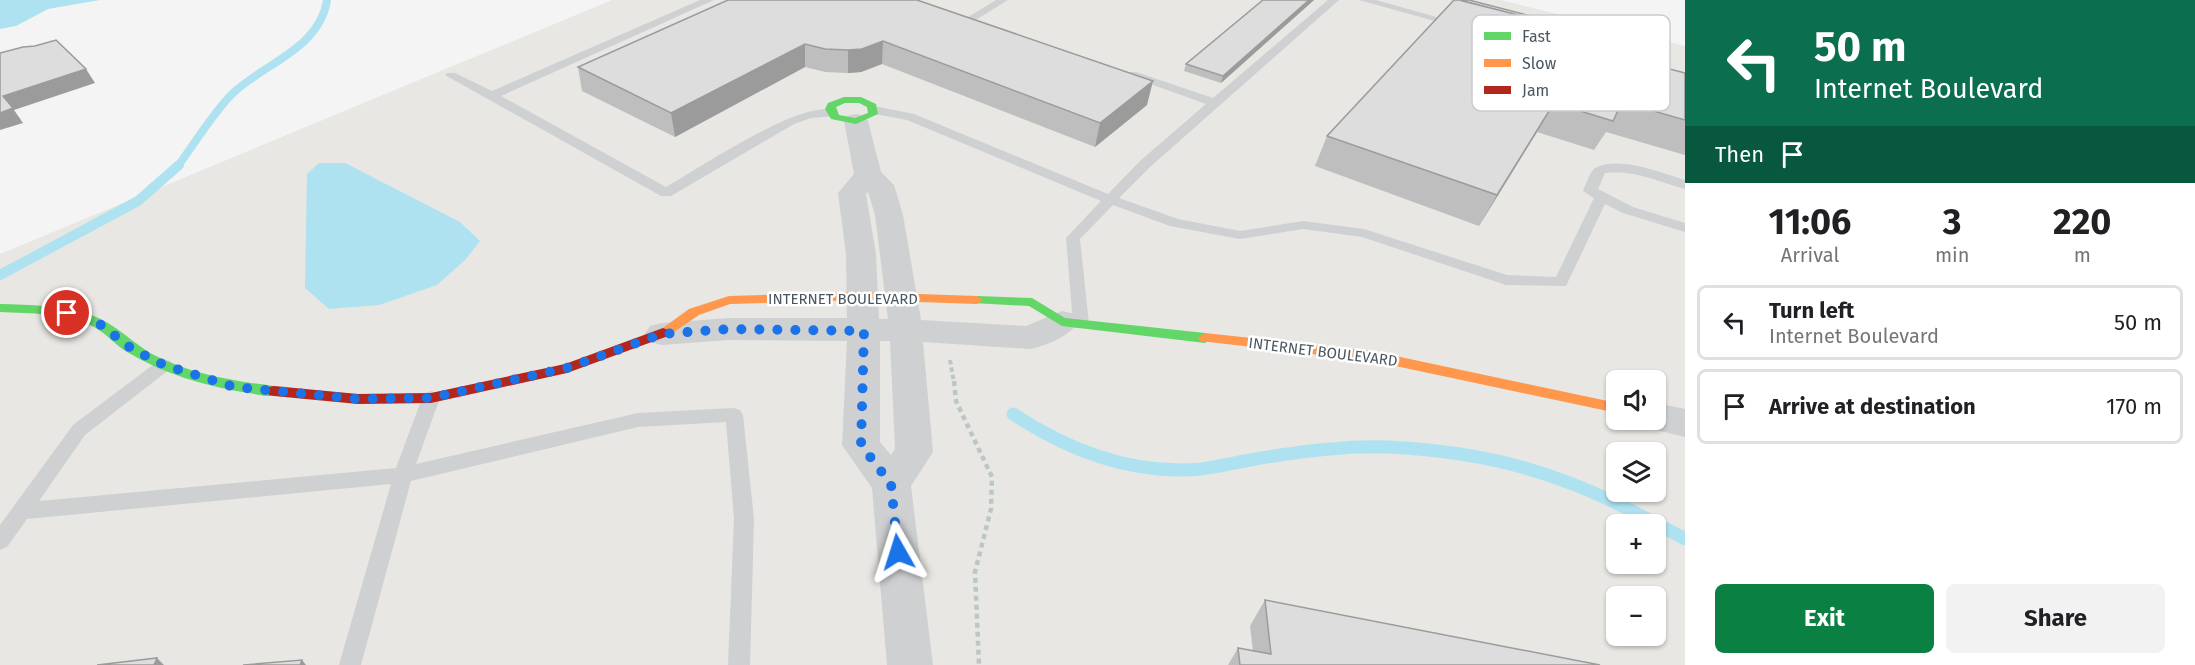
<!DOCTYPE html>
<html lang="en">
<head>
<meta charset="utf-8">
<style>
  :root { --surface:#fff; --page:#f2f2f2; --text:#202124; --muted:#757577; --line:#e0e0e0; --accent:#0b8043 }
  body { margin:0; font-family:"Fira Sans",sans-serif; background:var(--page); color:var(--text); height:100vh; display:flex; flex-direction:column; font-size:22px; white-space:nowrap }
  * { box-sizing:border-box; margin:0 }
  p { font-size:20px; color:var(--muted) }
  .icon { flex:none; width:33px; height:33px; fill:none; stroke:currentColor; stroke-width:2; stroke-linecap:round; stroke-linejoin:round }
  .map { position:relative; flex:1; overflow:hidden }
  .sheet { display:flex; flex-direction:column; background:var(--surface); width:510px }
  .sheet>* { flex:none }
  .hud { background:#0b6e4f; color:#fff; overflow:hidden }
  .tools { position:absolute; left:1606px; top:370px; display:grid; gap:12px }
  .tools a { display:grid; place-items:center; width:60px; height:60px; border-radius:9px; background:var(--surface); box-shadow:0 2px 4px #0004; font-size:30px }
  .pin { position:absolute; display:grid; place-items:center; width:51px; height:51px; color:#fff; margin:-26px; border:3px solid #fff; border-radius:50%; box-shadow:0 2px 6px #0007 }
  .me { position:absolute; width:66px; margin:-33px; rotate:354deg; stroke-linejoin:round; filter:drop-shadow(0 0 4px #0008) }
  .turn { display:flex; align-items:center; gap:21px; height:126px; padding:0 30px; font-size:27px }
  .turn .icon { width:78px; height:78px; stroke-width:2.5 }
  .turn b { display:block; font-size:42px; line-height:51px }
  .then { display:flex; align-items:center; height:57px; padding:0 30px; background:#0003; gap:12px; font-size:22px }
  .eta { display:flex; justify-content:space-evenly; align-items:center; height:102px; text-align:center }
  .eta b { font-size:36px; font-weight:700; line-height:42px }
  .cta { display:flex; gap:12px; margin-top:auto; padding:12px 30px }
  .cta a { flex:1; height:69px; border-radius:9px; background:var(--accent); color:#fff; font-size:24px; font-weight:700; line-height:69px; text-align:center }
  .cta a+a { background:var(--page); color:var(--text) }
  ul { padding:0; list-style:none }
  li { display:flex; align-items:center; gap:18px; height:75px; margin:0 12px 9px; padding:0 18px; border:3px solid var(--line); border-radius:9px }
  li div { flex:1 }
  li b { display:block; font-size:22px }
  li em { font-style:normal }
  main { display:flex; flex:1; min-height:0 }
  .map>svg:first-child { display:block }
  .commercial { fill:#e8e7e3; fill-rule:evenodd }
  .water { fill:#aee2f0 }
  .lines { fill:none; stroke-linecap:round; stroke-linejoin:round }
  .stream-far2 { stroke:#aee2f0; stroke-width:8 }
  .stream-far1 { stroke:#aee2f0; stroke-width:10 }
  .stream { stroke:#aee2f0; stroke-width:13 }
  .path-far1 { stroke:#bcc7c4; stroke-width:4; stroke-dasharray:4.5 3; stroke-linecap:butt }
  .path { stroke:#bcc7c4; stroke-width:4.5; stroke-dasharray:5 4; stroke-linecap:butt }
  .lane { fill:#ced0d2; fill-rule:evenodd }
  .street { fill:#ced0d2; fill-rule:evenodd }
  .fast { fill:#63d668; fill-rule:evenodd }
  .slow { fill:#ff974d; fill-rule:evenodd }
  .jam { fill:#b3261e; fill-rule:evenodd }
  .wall { fill:#bebebf }
  .shaded-wall { fill:#9b9b9b }
  .building { fill:#ddddde; stroke:#9b9b9b; stroke-width:1.5 }
  .route { stroke:#1a73e8; stroke-width:10; stroke-dasharray:0 18 }
  .labels { text-anchor:middle; stroke-width:5; stroke-linejoin:round; paint-order:stroke }
  .street-label { font-size:15px; fill:#4a5661; stroke:#fff }
  .key { fill:#fff; stroke:#c9ccd0; stroke-width:1.5 }
  .key-label { font-size:16px; fill:#4a5661 }
</style>
</head>
<body>
<main>
<div class="map">
<svg width="1685" height="665" viewBox="0 0 1685 665">
  <rect width="100%" height="100%" fill="#f4f4f4"/>
  <path class="commercial" d="M612,0h889l184,46v619h-1685v-411zM1617,381h39v39h-39zM1617,453h39v39h-39zM1617,525h39v39h-39zM1617,597h39v39h-39z"/>
  <path class="water" d="M0,0h100l-52,9 -32,17 -16,3z
    M319,163h26l115,59 20,19 -15,19 -28,25 -58,20 -50,4 -24,-21 2,-114z"/>
  <g class="lines">
    <path class="stream-far2" d="M178,166c17,-23 33,-50 53,-71 31,-31 89,-46 96,-95"/>
    <path class="stream-far1" d="M0,275l138,-74 41,-36"/>
    <path class="stream" d="M1013,414c56,37 119,61 188,55 16,-2 32,-6 49,-9 45,-8 93,-15 139,-13 60,3 122,13 178,35 41,15 79,36 118,57"/>
    <path class="path-far1" d="M950,360l4,23"/>
    <path class="path" d="M954,381l2,20 36,76 -1,32 -16,63 4,93"/>
    <path class="lane" d="M700,0h14l-213,96 165,91c27,-15 147,-96 171,-74l-2,3 -24,2 -17,6 -123,72h-10l-216,-121 2,-2h8l37,18z
      M996,0h12l-34,21 -9,-2z
      M1328,0h11l-189,167 -31,31 59,21 62,12 63,-10 61,8 143,46 49,2 38,-79 -11,-7c3,-7 7,-21 14,-24 23,-11 66,6 88,13v9c-27,-7 -51,-20 -80,-16l-7,16 35,18 52,16v9l-62,-19 -18,-9 -39,82 -60,-1 -144,-48 -59,-8 -63,10 -70,-13 -57,-21 -33,34 9,85 -2,4h-12l-2,-4 -7,-86 35,-37 -194,-81 -37,-7 -2,-3 6,-4 40,8 194,80 32,-33 66,-57 -78,-28v-4h8l77,26z
      M1359,0h17l85,24 -5,3z
      M164,359l6,2 3,4 -3,4 -85,66 -46,66 357,-33 26,-70 3,-5 6,-2 6,2 3,5 -24,66 222,-51 96,-5 6,2 3,5 11,104 -4,146h-22l6,-146 -8,-97 -88,5 -227,54 -50,184h-22l52,-181 -364,35 -20,28 -7,3v-25l73,-100 85,-64z"/>
    <path class="street" d="M856,114l9,2 3,5 13,51 13,13 9,30 18,105 105,6 36,-15 12,3 4,8c-9,15 -31,23 -47,27l-108,-7 10,110 -22,34 22,179h-46l-15,-177 -30,-43 5,-104 -118,-1 -67,5 -12,-3 -5,-8 5,-8 12,-3 67,-5h118l-1,-64 -8,-61 16,-19 -10,-53 3,-5zM868,192l7,23 13,104h-9l-3,-65 -10,-60zM880,341h10l5,108 -4,6 -11,-13z
      M1656,403l29,6v28l-42,-10 -3,-7h16z"/>
    <path class="fast" d="M844,97h17l15,7 2,10 -22,10 -25,-5 -6,-10 3,-6zM845,103h14l8,4 1,6 -13,5 -16,-3 -3,-8z
      M977,296l55,2 33,20 140,15 7,5 -7,5 -143,-17 -33,-20 -57,-3 -1,-3 1,-3z
      M0,304c31,1 62,1 91,11 24,8 41,28 63,40 37,19 79,26 120,31l5,1 2,4 -2,4c-10,3 -22,-1 -31,-2 -43,-7 -84,-19 -121,-41 -13,-8 -23,-21 -37,-27 -27,-13 -60,-11 -90,-13z"/>
    <path class="slow" d="M861,292l116,4 6,4 -6,4 -116,-4 -131,4 -31,11 -31,21 -5,2 -7,-5 33,-24 40,-13z
      M1205,333l167,18 245,52v10l-245,-52 -172,-20 -2,-3z"/>
    <path class="jam" d="M663,328l5,2 2,3 -2,3 -101,37 -136,30 -73,1 -84,-8 -5,-1 -2,-4 2,-4 5,-1 84,8 73,-1 134,-29z"/>
  </g>
  <path class="wall" d="M728,0l419,105 -52,42 -213,-83 -21,8 -13,1 -23,-1 -20,-5 -130,70 -93,-46 -4,-24z
    M1263,0h51l-93,83 -37,-12 2,-7z
    M1546,20l-9,14 148,39v82l-79,-23 -12,18 -57,-18 -58,94 -164,-60 12,-30z
    M1265,600l335,65h-372l10,-17 15,3 -3,-25z"/>
  <path class="shaded-wall" d="M1309,0h5l-93,83 2,-7z
    M883,41l-1,23 -21,8 -13,1v-23z
    M805,44v23l-130,70 -4,-24z
    M86,69l9,14 -81,27 9,13 -23,7v-17l3,-17z
    M1153,81l-6,24 -52,42 5,-24z
    M1554,103l-17,29 -58,94 18,-31z
    M157,658l7,7h-10z
    M302,660l4,5h-6z"/>
  <path class="building" d="M728,0h189l236,81 -53,42 -217,-82 -21,8 -14,1 -23,-1 -20,-5 -134,69 -93,-46z
    M1263,0h46l-86,76 -37,-12z
    M1454,0h6l82,21 -8,12 151,40v47l-63,-18 -9,19 -59,-18 -57,92 -170,-59z
    M1462,0h7l77,20 -8,12h-1l5,-11 -80,-20z
    M56,40l30,29 -83,27 10,12 -13,5v-60l23,-6 12,-1z
    M1265,600l335,65h-360l-2,-17 33,6z
    M157,658l-3,7h-57z
    M302,660l-2,5h-57z"/>
  <g class="lines">
    <path class="route" d="M67,313l30,9 35,27 32,16 70,22 124,12 73,-1 136,-30 95,-34 67,-5 135,2 -3,114 30,39 7,68"/>
  </g>
  <g class="labels">
    <g class="street-label">
      <text x="843" y="304">INTERNET BOULEVARD</text>
      <text transform="translate(1323 352) rotate(7)" y="5">INTERNET BOULEVARD</text>
    </g>
  </g>
  <rect x="1472" y="15" width="198" height="96" rx="9" class="key"/>
  <rect x="1484" y="32" width="27" height="8" fill="#63d668"/>
  <rect x="1484" y="59" width="27" height="8" fill="#ff974d"/>
  <rect x="1484" y="86" width="27" height="8" fill="#b3261e"/>
  <g class="key-label">
    <text x="1522" y="42">Fast</text>
    <text x="1522" y="69">Slow</text>
    <text x="1522" y="96">Jam</text>
  </g>
</svg>
<div class="tools">
<a><svg class="icon" aria-label="sound" viewBox="0 0 24 24"><path d="M4 9h4l5-4v14l-5-4H4zM17 9q2 3 0 6"/></svg></a>
<a><svg class="icon" aria-label="layers" viewBox="0 0 24 24"><path d="M12 4l9 5-9 5-9-5zM3 14l9 5 9-5"/></svg></a>
<a>+</a>
<a>−</a>
</div>
<div class="pin" style="left:67px;top:313px;background:#d93025"><svg class="icon" aria-label="arrive" viewBox="0 0 24 24"><path d="M6 21V4h12l-3 4 3 4H6"/></svg></div>
<svg class="me" style="left:898px;top:552px" viewBox="-20 -20 40 40"><path d="M0-17L14 15 0 8-14 15z" fill="#1a73e8" stroke="#fff" stroke-width="4"/></svg>
</div>
<section class="sheet">
<div class="hud">
<div class="turn"><svg class="icon" aria-label="left" viewBox="0 0 24 24"><path d="M17 20v-9H6M10 6l-5 5 5 5"/></svg><div><b>50 m</b>Internet Boulevard</div></div>
<div class="then">Then<svg class="icon" aria-label="arrive" viewBox="0 0 24 24"><path d="M6 21V4h12l-3 4 3 4H6"/></svg></div>
</div>
<div class="eta">
<div><b>11:06</b><p>Arrival</p></div>
<div><b>3</b><p>min</p></div>
<div><b>220</b><p>m</p></div>
</div>
<ul>
<li><svg class="icon" aria-label="left" viewBox="0 0 24 24"><path d="M17 20v-9H6M10 6l-5 5 5 5"/></svg><div><b>Turn left</b><p>Internet Boulevard</p></div><em>50 m</em></li>
<li><svg class="icon" aria-label="arrive" viewBox="0 0 24 24"><path d="M6 21V4h12l-3 4 3 4H6"/></svg><div><b>Arrive at destination</b></div><em>170 m</em></li>
</ul>
<div class="cta"><a>Exit</a><a>Share</a></div>
</section>
</main>
</body>
</html>
